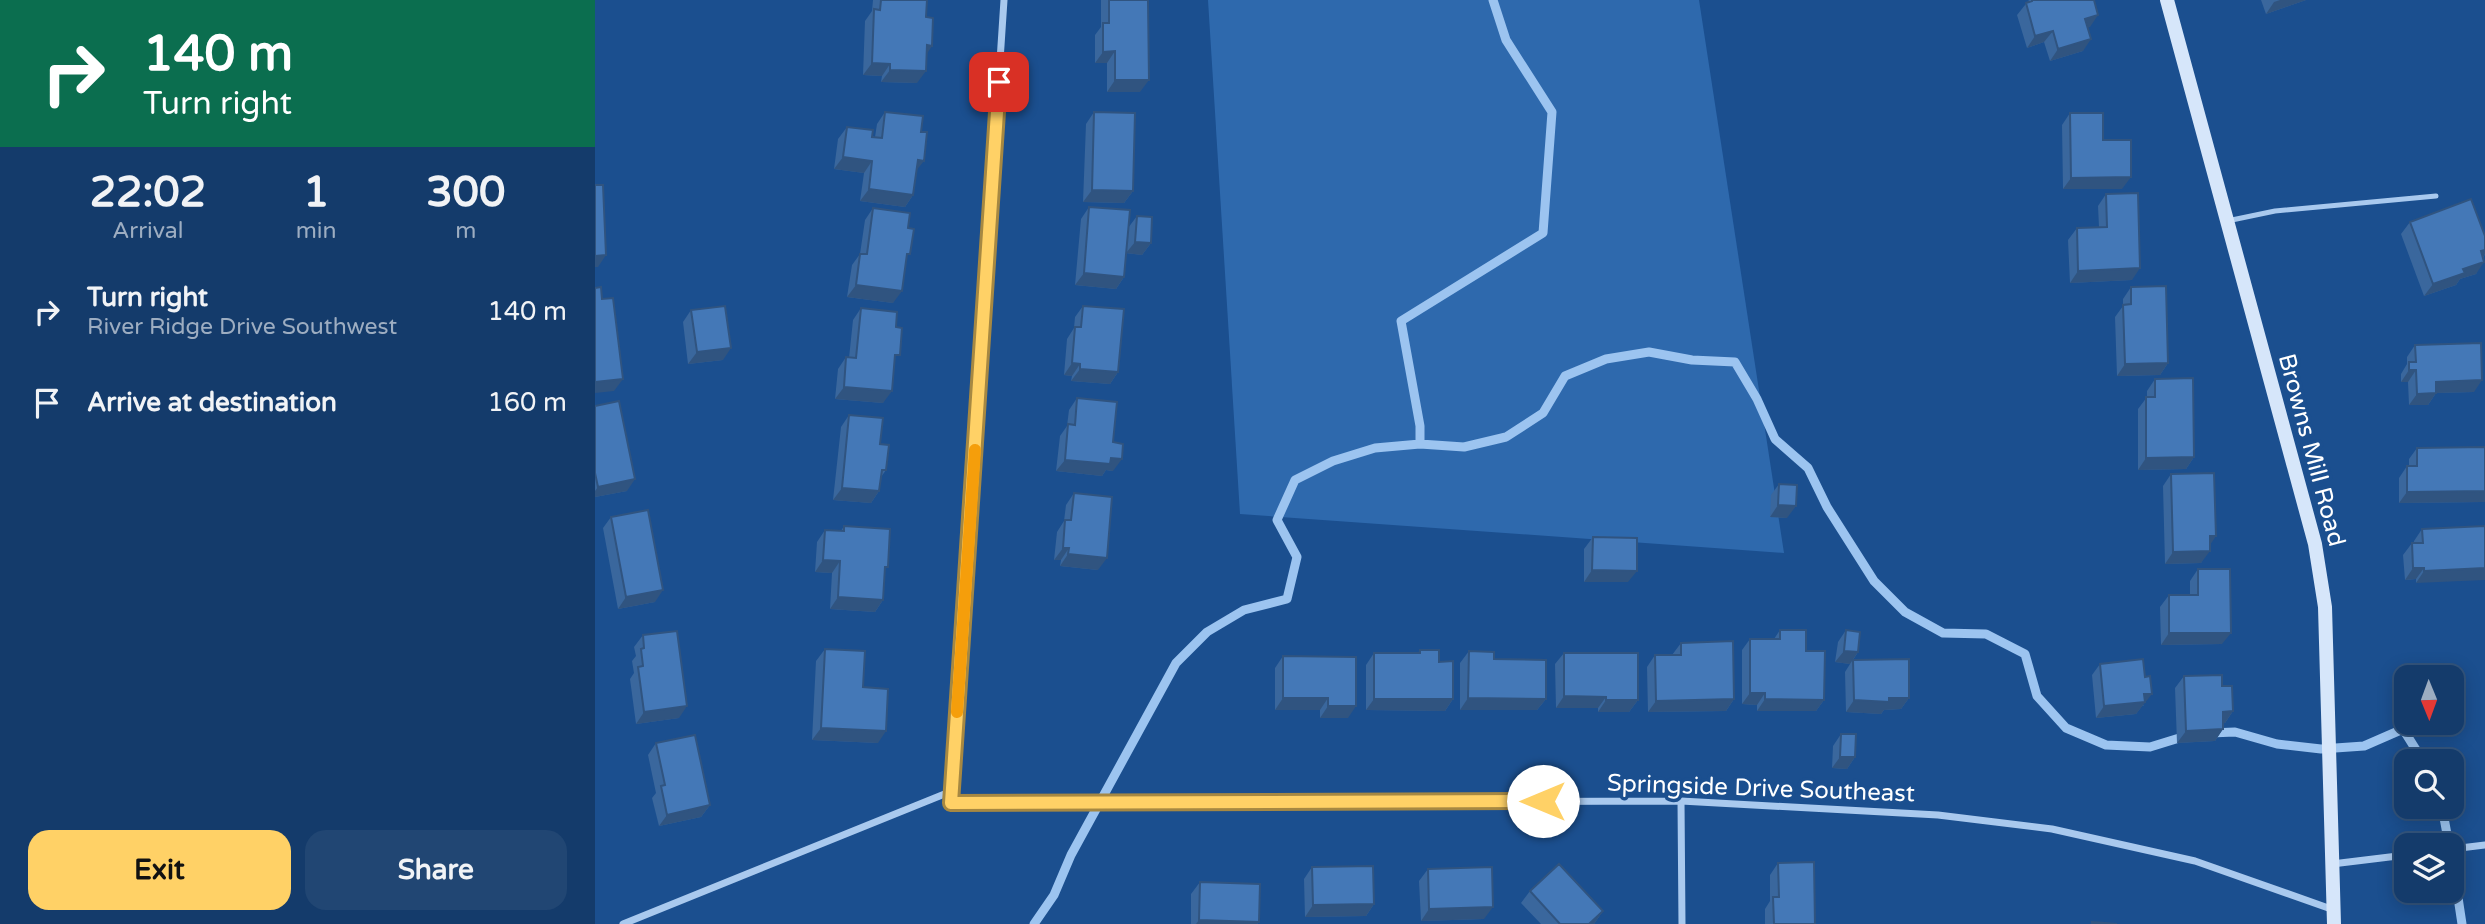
<!DOCTYPE html>
<html lang="en">
<head>
<meta charset="utf-8">
<style>
  :root { --surface:#143b6b; --page:#214673; --text:#f1f3f6; --muted:#9dadc1; --line:#33557e; --accent:#ffd166 }
  body { margin:0; font-family:"Varela Round",sans-serif; background:var(--page); color:var(--text); height:100vh; display:flex; flex-direction:column; font-size:26px; white-space:nowrap }
  * { box-sizing:border-box; margin:0 }
  p { font-size:23px; color:var(--muted) }
  .icon { flex:none; width:38px; height:38px; fill:none; stroke:currentColor; stroke-width:2; stroke-linecap:round; stroke-linejoin:round }
  .map { position:relative; flex:1; overflow:hidden }
  .details { display:flex; flex-direction:column; background:var(--surface); width:595px }
  .details>* { flex:none }
  .hud { background:#0b6e4f; color:#fff; overflow:hidden }
  .needle { width:46px; rotate:179deg }
  .fabs { position:absolute; left:1799px; top:665px; display:grid; gap:14px }
  .fabs a { display:grid; place-items:center; width:70px; height:70px; border-radius:14px; background:var(--surface); box-shadow:0 4px 18px #0003,0 0 0 2px var(--line); font-size:35px }
  .pin { position:absolute; display:grid; place-items:center; width:60px; height:60px; color:#fff; margin:-30px; border-radius:14px; box-shadow:0 4px 10px #0006 }
  .me { position:absolute; width:77px; margin:-38px; rotate:270deg; stroke-linejoin:round; filter:drop-shadow(0 0 5px #0008) }
  .turn { display:flex; align-items:center; gap:24px; height:147px; padding:0 28px; font-size:32px }
  .turn .icon { width:91px; height:91px; stroke-width:2.5 }
  .turn b { display:block; font-size:49px; line-height:60px }
  .eta { display:flex; justify-content:space-evenly; align-items:center; height:119px; text-align:center }
  .eta b { font-size:42px; font-weight:700; line-height:49px }
  .cta { display:flex; gap:14px; margin-top:auto; padding:14px 28px }
  .cta a { flex:1; height:80px; border-radius:21px; background:var(--accent); color:#111; font-size:28px; font-weight:700; line-height:80px; text-align:center }
  .cta a+a { background:var(--page); color:var(--text) }
  ul { padding:0; list-style:none }
  li { display:flex; align-items:center; gap:21px; height:91px; padding:0 28px }
  li div { flex:1 }
  li b { display:block; font-size:26px }
  li em { font-style:normal }
  main { display:flex; flex:1; min-height:0 }
  .map>svg:first-child { display:block }
  .green { fill:#2e69ad }
  .lines { fill:none; stroke-linecap:round; stroke-linejoin:round }
  .stream { stroke:#9cc4f0; stroke-width:9 }
  .lane { stroke:#a9c9ee; stroke-width:5 }
  .street { stroke:#a9c9ee; stroke-width:7 }
  .secondary { stroke:#d6e6fa; stroke-width:14 }
  .wall { fill:#3a679d }
  .shaded-wall { fill:#305480 }
  .building { fill:#4478b7; stroke:#305480; stroke-width:2 }
  .route-casing { stroke:#a68842; stroke-width:18 }
  .route { stroke:#ffd166; stroke-width:12 }
  .slow { stroke:#f59e0b; stroke-width:12 }
  .labels { text-anchor:middle; stroke-width:7; stroke-linejoin:round; paint-order:stroke }
  .street-label { font-size:24px; fill:#fff; stroke:#1b4f8f }
</style>
</head>
<body>
<main>
<section class="details">
<div class="hud">
<div class="turn"><svg class="icon" aria-label="right" viewBox="0 0 24 24"><path d="M7 20v-9h11M14 6l5 5-5 5"/></svg><div><b>140 m</b>Turn right</div></div>
</div>
<div class="eta">
<div><b>22:02</b><p>Arrival</p></div>
<div><b>1</b><p>min</p></div>
<div><b>300</b><p>m</p></div>
</div>
<ul>
<li><svg class="icon" aria-label="right" viewBox="0 0 24 24"><path d="M7 20v-9h11M14 6l5 5-5 5"/></svg><div><b>Turn right</b><p>River Ridge Drive Southwest</p></div><em>140 m</em></li>
<li><svg class="icon" aria-label="arrive" viewBox="0 0 24 24"><path d="M6 21V4h12l-3 4 3 4H6"/></svg><div><b>Arrive at destination</b></div><em>160 m</em></li>
</ul>
<div class="cta"><a>Exit</a><a>Share</a></div>
</section>
<div class="map">
<svg width="1890" height="924" viewBox="0 0 1890 924">
  <rect width="100%" height="100%" fill="#1b4f8f"/>
  <path class="green" d="M613,0h491l85,553 -544,-39z"/>
  <g class="lines">
    <path class="stream" d="M825,444v-18l-19,-105 142,-88 9,-121 -46,-72 -13,-40
      M1615,733l25,-1 42,12 44,5 43,-3 39,-17 20,32
      M1847,807l7,38
      M1857,858l10,66
      M439,924l20,-29 17,-40 105,-192 31,-31 37,-22 43,-11 10,-42 -20,-37 18,-40 38,-19 42,-13 45,-4 44,3 42,-10 37,-24 22,-37 41,-17 43,-7 43,8 43,2 22,37 18,40 33,29 19,39 47,74 31,31 38,21 43,1 39,20 12,42 29,32 40,17 44,2 39,-12"/>
    <path class="lane" d="M1632,221l48,-10 161,-15"/>
    <path class="street" d="M409,0l-53,803 730,-2 257,14 114,14 143,32 139,49
      M1086,801l1,123
      M1857,849l33,-4
      M1737,864l74,-9
      M28,924l329,-133"/>
    <path class="secondary" d="M1572,0l148,544 10,63 9,317"/>
  </g>
  <path class="wall" d="M278,0h54l-10,83 -36,-1 1,-6 -19,-1 2,-54 7,-10z
    M506,0h47l-8,92h-33v-29h-12v-28l6,-8z
    M1434,0h65l-4,27h-2l-5,24 -33,10 -6,-19 -17,6 -10,-33z
    M1666,0h45l-40,14z
    M290,112l31,59 -3,24 -8,12 -45,-6 4,-28 -30,-4 4,-30 9,-12 28,10 2,-13z
    M499,112l39,79 -9,12 -41,-1 3,-78z
    M1475,113l33,27 19,49h-59l-1,-64z
    M1511,194l26,86 -62,3 -2,-43 9,-12 22,-1 -1,-21z
    M494,207l35,70 -8,12 -41,-4 6,-66z
    M278,208l35,20 -2,33 -13,42 -46,-6 5,-32 8,-11 5,-34z
    M542,216l14,27 -9,12 -16,-2 2,-25z
    M1815,222l75,32 -9,20 -16,5 -4,6 -32,11 -23,-62z
    M1536,287l37,76 -8,12 -43,1 -2,-59 8,-11v-7z
    M488,306l35,66 -8,12 -39,-3 1,-5 -8,-1 3,-36 7,-11 1,-11z
    M266,308l35,19 -2,36 -11,40 -48,-4 3,-30 8,-12 3,1 4,-38z
    M96,310l32,50 -35,4 -5,-42z
    M1820,345l59,47 -38,1 -8,12h-19l-1,-23h-7v-8l6,-10v-7z
    M1560,379l39,78 -8,12 -48,1v-61l9,-12v-6z
    M482,398l36,44v29l-7,-1 -4,6 -46,-5 4,-35 7,-10 2,-16z
    M0,406l32,85 -32,6z
    M254,415l31,29 6,26 -5,7 -2,14 -8,12 -38,-3 8,-73z
    M1890,447v55l-86,1v-25l8,-12h2v-7l8,-11z
    M1576,474l39,71 -9,18 -36,1 -2,-78z
    M1184,484l8,34 -17,-1 1,-22z
    M479,493l24,77 -38,-4 1,-6h-7l3,-28 7,-11 2,-16z
    M16,517l44,85 -37,7 -15,-81z
    M249,526l41,46 -2,28 -8,12 -45,-3 2,-36 -17,-1 2,-30 8,-12 16,1z
    M1890,526l-69,57v-4l-11,1 -2,-25 9,-12h2v-2l8,-12z
    M998,537l35,45h-44v-33z
    M1603,569l24,75 -61,1 -1,-38 9,-12h21v-14z
    M1185,630l26,21 18,49 -8,11h-59v-6l-15,-1v-54l8,-11h24z
    M1251,630l12,22 -5,8 56,38 -8,11 -17,1 -3,4 -35,-2 -1,-40 5,-8 -15,-2 3,-20z
    M48,635l36,83 -43,6 -6,-45 4,-6 -2,-12 4,-5 -2,-9z
    M1086,643l53,56 -8,12 -78,1 -1,-45 8,-12h17z
    M230,649l38,38 15,56 -66,-3 4,-79z
    M825,650l19,12 14,37 -8,12 -79,-1v-45l8,-12h44z
    M874,651l25,8 52,40 -9,11h-77v-47z
    M969,653l74,47 -9,12h-31v-4h-42l-1,-44z
    M688,656l65,62h-28v-8h-45v-42z
    M1505,664l44,42h-2l-6,8 -40,4 -4,-43z
    M1589,676l38,10 11,25 -8,12h-2v6l-8,12 -38,2 -2,-55z
    M1246,734l14,23 -8,12 -15,-1 1,-22z
    M61,743l54,62 -9,12 -42,9 -7,-28 4,-5 -8,-38z
    M1183,863l37,61h-50v-15l5,-8v-26z
    M717,867l62,37 -8,12 -61,1 -1,-38z
    M833,869l56,50 -63,2 -2,-40z
    M605,882l59,40 -2,2h-66v-30z
    M935,891l73,20 -9,13h-53l-20,-21z"/>
  <path class="shaded-wall" d="M1685,0h26l-40,14 8,-12z
    M1503,15l-8,12 -13,4 8,-12z
    M1458,31l-9,11 -17,6 8,-12z
    M1496,39l-8,12 -33,10 8,-12z
    M332,45l5,1 -8,12z
    M520,51l-8,12h-12l8,-11z
    M277,63l18,1 -8,12 -19,-1z
    M295,70l36,1 -9,12 -36,-1z
    M520,80h34l-9,12h-33z
    M248,157l29,4 -8,12 -30,-4z
    M323,160l6,1 -9,11z
    M1536,177l-9,12h-59l8,-11z
    M274,189l44,6 -8,12 -45,-6z
    M497,190l41,1 -9,12 -41,-1z
    M540,242l16,1 -9,12 -16,-2z
    M1890,250v4l-4,6v-9z
    M11,255l-8,12h-3v-11z
    M1889,262l-8,12 -16,5 -4,6 -32,11 9,-12 30,-15z
    M1545,268l-8,12 -62,3 8,-12z
    M489,273l40,4 -8,12 -41,-4z
    M261,285l46,6 -9,12 -46,-6z
    M136,348l-8,12 -35,4 9,-12z
    M477,363l8,1 -8,12 -8,-1z
    M1573,363l-8,12 -43,1 8,-12z
    M485,369l38,3 -8,12 -39,-3z
    M1814,370h7l-8,12h-7z
    M28,379l-9,12 -19,2v-11z
    M1887,380l-8,12 -38,1 -8,12h-19l8,-11 19,-12z
    M249,387l48,4 -9,12 -48,-4z
    M1599,457l-8,12 -48,1 8,-12z
    M516,458l11,1 -9,12 -7,-1 -4,6 -46,-5 9,-11z
    M40,479l-8,12 -32,6v-6l3,-4z
    M247,488l37,3 -8,12 -38,-3z
    M1890,491v11l-86,1 8,-11z
    M1183,505l18,1 -9,12 -17,-1z
    M1615,536h6l-8,12z
    M468,548h6l-8,12h-7z
    M1615,551l-9,12 -36,1 8,-12z
    M473,554l39,4 -9,12 -38,-4z
    M228,560l17,1 -8,12 -17,-1z
    M1818,568h11l-8,11 -11,1z
    M1890,568v12l-69,3 8,-12z
    M997,570l45,1 -9,11h-44z
    M68,590l-8,12 -37,7 8,-12z
    M243,597l45,3 -8,12 -45,-3z
    M1574,633h62l-9,11 -61,1z
    M1249,651l14,1 -8,12 -15,-2z
    M1155,693h15l-8,12 -15,-1z
    M1549,694h8l-16,20 -40,4 8,-12z
    M969,696l42,1 -8,11h-42z
    M688,698h45l-8,12h-45z
    M873,698l78,1 -9,11h-77z
    M1294,698h20l-8,11 -17,1 -3,4 -35,-2 8,-12z
    M779,699h79l-8,12 -79,-1z
    M1139,699l-8,12 -78,1 8,-11z
    M1170,699l59,1 -8,11h-59z
    M1011,700h32l-9,12h-31z
    M92,706l-8,12 -43,6 8,-12z
    M733,706h28l-8,12h-28z
    M1638,711l-8,12h-11l9,-11z
    M226,728l65,3 -8,12 -66,-3z
    M1628,729l-8,12 -38,2 9,-12z
    M1245,757h15l-8,12 -15,-1z
    M115,805l-9,12 -42,9 8,-11z
    M779,904l-8,12 -61,1 8,-12z
    M898,907l-9,12 -63,2 8,-12z
    M1008,911l-9,13h-5z
    M604,920l60,2 -2,2h-61z"/>
  <path class="building" d="M286,0h46l-1,17 7,1 -1,28 -5,-1 -1,26 -36,-1v-6l-18,-1 2,-54 6,1z
    M514,0h39l1,80h-34v-29l-12,1v-29h6z
    M1437,0h62l4,15 -13,4 6,20 -33,10 -5,-18 -18,5 -9,-33 6,-2z
    M290,112l38,4 -2,16h6l-3,29 -6,-1 -5,35 -44,-6 3,-28 -29,-4 4,-30 26,3 -1,7 10,1z
    M499,112l41,1 -2,78 -41,-1z
    M1475,113h33v27h28v37l-60,1z
    M0,185h8l3,70 -11,1z
    M1543,193l2,75 -62,3 -1,-43 30,-1 -1,-33z
    M1876,199l14,37v14l-4,1 3,11 -21,7 2,4 -32,11 -23,-62z
    M494,207l41,3 -6,67 -40,-4z
    M278,208l37,5 -2,15 6,1 -4,25h-3l-5,37 -46,-6 4,-31h7z
    M542,216l15,1 -1,26 -16,-1z
    M1571,286l2,77 -43,1 -2,-59 8,-1v-17z
    M6,287l1,12 11,-1 10,81 -28,3v-94z
    M130,306l6,42 -34,4 -6,-42z
    M488,306l41,3 -6,63 -38,-3v-5l-8,-1 3,-36h6z
    M266,308l36,4 -1,15 6,1 -2,27h-5l-3,36 -48,-4 2,-30 10,1z
    M1886,343l1,37 -46,2v11l-19,1 -1,-24h-7v-8h7l-1,-17z
    M1598,378l1,79 -48,1v-61h9v-18z
    M482,398l40,4 -4,40 10,2 -1,15 -11,-1 -1,6 -45,-4 3,-36 7,1z
    M24,401l16,78 -37,8 -3,-14v-67z
    M254,415l34,3 -3,26 9,1 -3,25h-4l-3,21 -37,-3z
    M1890,447v44l-78,1v-26h10v-18z
    M1619,473l2,63h-6v15l-37,1 -2,-78z
    M1184,484l18,1 -1,21 -18,-1z
    M479,493l38,4 -5,61 -39,-4 1,-6h-6l2,-28h6z
    M53,510l15,80 -37,7 -15,-80z
    M249,526l46,3 -2,38h-3l-2,33 -45,-3 2,-36 -17,-1 2,-30 19,1z
    M1890,526v42l-61,3v-3h-11l-1,-25h11l-1,-14z
    M998,537l44,1v33l-45,-1z
    M1603,569h32l1,64h-62v-38h29z
    M1185,630h26v21h19l-1,49 -59,-1v-6h-15v-54h30z
    M1251,630l14,2 -2,20 -14,-1z
    M82,631l10,75 -43,6 -6,-45 5,-1 -2,-17 3,-1 -1,-13z
    M1138,641l1,58 -78,2 -1,-46h26v-12z
    M230,649l40,2 -2,36 25,2 -2,42 -65,-3z
    M825,650h19v12l14,-1v38h-79v-46h46z
    M874,651l25,1v7l52,1v39l-78,-1z
    M969,653h74v47h-32v-3l-42,-1z
    M688,656l73,1v49h-28v-8h-45z
    M1314,659v39h-20v4l-35,-2 -1,-40z
    M1548,659l2,18 5,-1 2,18h-8l1,8 -41,4 -4,-42z
    M1627,675v11h10l1,25 -10,1v17l-37,2 -2,-55z
    M1246,734h15l-1,23h-15z
    M100,735l15,70 -43,10 -6,-29 4,-1 -9,-42z
    M1219,862l1,62h-41l-1,-27h6l-1,-34z
    M964,864l44,47 -14,13h-29l-30,-33z
    M778,866l1,38 -61,1 -1,-38z
    M897,867l1,40 -64,2 -1,-40z
    M605,882l60,2 -1,38 -60,-2z
    M1497,922l25,2h-25z"/>
  <g class="lines">
    <g class="route-casing">
      <path id="route" d="M404,82l-48,721 592,-2"/>
    </g>
    <use href="#route" class="route"/>
    <path class="slow" d="M362,712l18,-262"/>
  </g>
  <g class="labels">
    <g class="street-label">
      <text transform="translate(1717 450) rotate(75)" y="8">Browns Mill Road</text>
      <text transform="translate(1166 788) rotate(2)" y="8">Springside Drive Southeast</text>
    </g>
  </g>
</svg>
<div class="fabs">
<a><svg class="needle" viewBox="-14 -14 28 28"><path d="M0-13l5 13h-10z" fill="#e53935"/><path d="M0 13l5-13h-10z" fill="#9dadc1"/></svg></a>
<a><svg class="icon" aria-label="search" viewBox="0 0 24 24"><circle cx="10" cy="10" r="6"/><path d="M15 15l6 6"/></svg></a>
<a><svg class="icon" aria-label="layers" viewBox="0 0 24 24"><path d="M12 4l9 5-9 5-9-5zM3 14l9 5 9-5"/></svg></a>
</div>
<div class="pin" style="left:404px;top:82px;background:#d93025"><svg class="icon" aria-label="arrive" viewBox="0 0 24 24"><path d="M6 21V4h12l-3 4 3 4H6"/></svg></div>
<svg class="me" style="left:948px;top:801px" viewBox="-20 -20 40 40"><circle r="19" fill="#fff"/><path d="M0-13L10 11 0 6-10 11z" fill="#ffd166"/></svg>
</div>
</main>
</body>
</html>
